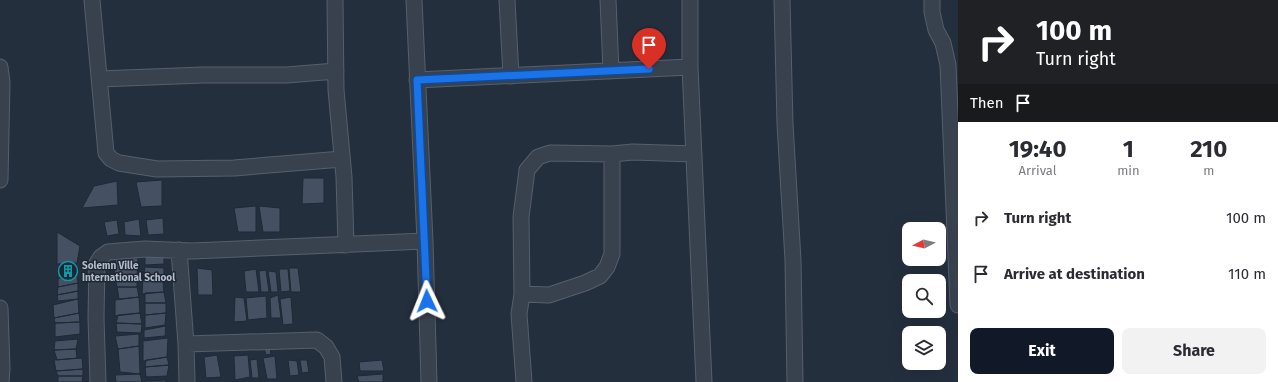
<!DOCTYPE html>
<html lang="en">
<head>
<meta charset="utf-8">
<style>
  :root { --surface:#fff; --page:#f2f2f3; --text:#2b2b33; --muted:#7c7c81; --accent:#111827 }
  body { margin:0; font-family:"Fira Sans",sans-serif; background:var(--page); color:var(--text); height:100vh; display:flex; flex-direction:column; font-size:15px; white-space:nowrap }
  * { box-sizing:border-box; margin:0 }
  p { font-size:13px; color:var(--muted) }
  .icon { flex:none; width:22px; height:22px; fill:none; stroke:currentColor; stroke-width:2; stroke-linecap:round; stroke-linejoin:round }
  .map { position:relative; flex:1; overflow:hidden }
  .side { display:flex; flex-direction:column; background:var(--surface); width:320px }
  .side>* { flex:none }
  .top-card { background:#202124; color:#fff; overflow:hidden }
  .needle { width:26px; rotate:263deg }
  .controls { position:absolute; left:902px; top:222px; display:grid; gap:8px }
  .controls a { display:grid; place-items:center; width:44px; height:44px; border-radius:8px; background:var(--surface); box-shadow:0 4px 16px #0002; font-size:20px }
  .pin { position:absolute; display:grid; place-items:center; width:34px; height:34px; color:#fff; margin:-41px -17px; border-radius:50% 50% 50% 0; rotate:-45deg; box-shadow:0 0 4px #0007 }
  .pin .icon { rotate:45deg }
  .me { position:absolute; width:44px; margin:-22px; rotate:358deg; stroke-linejoin:round; filter:drop-shadow(0 0 3px #0008) }
  .turn { display:flex; align-items:center; gap:14px; height:84px; padding:0 12px; font-size:18px }
  .turn .icon { width:52px; height:52px; stroke-width:2.5 }
  .turn b { display:block; font-size:28px; line-height:34px }
  .then { display:flex; align-items:center; height:38px; padding:0 12px; background:#0003; gap:8px; font-size:15px }
  .eta { display:flex; justify-content:space-evenly; align-items:center; height:68px; text-align:center }
  .eta b { font-size:24px; font-weight:700; line-height:28px }
  .primary-button { display:flex; gap:8px; margin-top:auto; padding:8px 12px }
  .primary-button a { flex:1; height:46px; border-radius:8px; background:var(--accent); color:#fff; font-size:16px; font-weight:700; line-height:46px; text-align:center }
  .primary-button a+a { background:var(--page); color:var(--text) }
  ul { padding:0; list-style:none }
  li { display:flex; align-items:center; gap:12px; height:56px; padding:0 12px }
  li div { flex:1 }
  li b { display:block; font-size:15px }
  li em { font-style:normal }
  main { display:flex; flex:1; min-height:0 }
  .map>svg:first-child { display:block }
  .building { fill:#455162; stroke:#1f2835 }
  .lines { fill:none; stroke-linecap:round; stroke-linejoin:round }
  .minor-casing { stroke:#565f6c; stroke-width:17 }
  .minor { stroke:#38414e; stroke-width:15 }
  .route-casing { stroke:#114b97; stroke-width:10 }
  .route { stroke:#1a73e8; stroke-width:7 }
  .labels { text-anchor:middle; stroke-width:3; stroke-linejoin:round; paint-order:stroke }
  .poi-label { font-size:10px; font-weight:bold; fill:#b4bcc9; stroke:#1d2633; text-anchor:start }
</style>
</head>
<body>
<main>
<div class="map">
<svg width="958" height="382" viewBox="0 0 958 382">
  <rect width="100%" height="100%" fill="#242f3e"/>
  <path class="building" d="M303,178h21v25l-22,1z
    M162,180v26l-21,1 -5,-25z
    M117,181l1,24 -36,3 12,-22z
    M256,206v26h-18l-4,-24z
    M259,206l21,2v24h-17z
    M163,218l1,16 -16,1 -2,-15z
    M139,219l2,17 -16,-1 -1,-13z
    M117,220l2,14 -12,2 -3,-14z
    M57,232l23,14 -3,17 -20,1z
    M164,254v10l-19,1v-10z
    M116,258h22l-1,19 -23,-3z
    M58,267h20l-1,9 -19,2z
    M145,267l19,1v11h-21z
    M197,268l15,2 1,25h-15z
    M289,268h9l3,24h-10z
    M256,269l3,23h-13l-2,-21z
    M279,269h9l2,22 -9,1z
    M266,270l3,22h-8l-2,-21z
    M268,271l8,1 2,20h-7z
    M114,274l23,3v10h-20z
    M77,276l1,7 -20,4v-9z
    M143,279l20,3 1,10 -22,2z
    M78,283v8l-21,4 1,-8z
    M117,287h20l2,10 -20,2z
    M78,291v8l-20,2 -1,-6z
    M164,292l2,11h-21v-10z
    M278,295l3,23h-10l-1,-20z
    M266,296l1,22 -19,2 -2,-22z
    M139,297l1,16 -25,3v-16z
    M235,297l9,1 3,23 -13,1z
    M291,297l2,27 -10,1 -3,-26z
    M78,299l1,14 -25,5 -1,-13z
    M145,303h21v10l-21,2z
    M79,313l1,9 -25,1 -1,-5z
    M140,313l2,11 -26,-1 2,-8z
    M166,313l-1,12 -20,3v-13z
    M80,322v12l-25,3v-14z
    M116,323l26,1 -1,9 -24,-1z
    M166,326l-1,10 -21,2v-8z
    M139,334v12l-21,3 -3,-13z
    M168,338l-1,19 -24,4v-20z
    M78,339l-2,10 -22,1 1,-9z
    M139,346l1,28 -20,-2 -2,-23z
    M270,347l1,7 -5,1 -2,-7z
    M76,349l1,9 -20,2 -3,-10z
    M217,355l4,22 -15,1 -2,-21z
    M248,355l2,22 -15,3 -1,-24z
    M275,356l2,23h-10l-4,-21z
    M167,357l2,8 -24,2 1,-7z
    M82,358l1,11 -27,2 -2,-11z
    M257,359l2,19h-7l-2,-18z
    M288,360l9,1 2,14 -9,1z
    M300,360h7l2,12 -7,1z
    M382,360l2,11h-24l-1,-9z
    M169,365l-2,11 -21,1 -1,-10z
    M83,369v7h-25l-2,-5z
    M140,374l2,8h-26l-1,-7z
    M383,374v8h-24l-2,-6z
    M58,376h25l-1,6h-24z
    M166,380v2h-21v-1z"/>
  <g class="lines">
    <g class="minor-casing">
      <path id="minor" d="M92,0l14,153 5,6 8,4 38,6 77,-1 108,-9
        M335,0l1,90 8,87 2,68
        M414,0l11,241 4,141
        M507,0l4,76
        M608,0l3,71
        M690,0v67l14,315
        M782,0l3,124 8,136 2,122
        M932,0v12l4,18 7,13 5,22 10,240
        M0,67l2,15 -2,98
        M99,79l104,-4h84l49,-4
        M417,80l273,-13
        M179,250l7,94 1,38
        M522,294l-1,-77 6,-47 11,-13 12,-4 62,1
        M0,308l2,61 -1,13
        M186,344l131,-4 9,7 6,10 2,25
        M98,382l-2,-64 1,-55 4,-6 7,-5 37,-3 47,2 233,-10
        M524,382l-5,-68 3,-20 27,1 36,-12 15,-7 7,-9 5,-13v-100l21,-2 61,2"/>
    </g>
    <use href="#minor" class="minor"/>
  </g>
  <g class="lines">
    <g class="route-casing">
      <path id="route" d="M427,301l-10,-221 232,-11"/>
    </g>
    <use href="#route" class="route"/>
  </g>
  <defs>
    <g id="building-ring" transform="scale(1)"><circle r="9.5" fill="#1d2633" stroke="#0f9aa8" stroke-width="1.5"/><path d="M-4-6H4V6H1V3H-1V6H-4ZM-2.5-4.3h1.7v1.8h-1.7ZM.8-4.3h1.7v1.8H.8ZM-2.5-1h1.7V.8h-1.7ZM.8-1h1.7V.8H.8Z" fill="#0f9aa8"/></g>
  </defs>
  <g fill-rule="evenodd">
    <use href="#building-ring" x="68" y="271"/>
  </g>
  <g class="labels">
    <g class="poi-label">
      <text x="82" y="269">Solemn Ville<tspan x="82" dy="12">International School</tspan></text>
    </g>
  </g>
</svg>
<div class="controls">
<a><svg class="needle" viewBox="-14 -14 28 28"><path d="M0-13l5 13h-10z" fill="#e53935"/><path d="M0 13l5-13h-10z" fill="#7c7c81"/></svg></a>
<a><svg class="icon" aria-label="search" viewBox="0 0 24 24"><circle cx="10" cy="10" r="6"/><path d="M15 15l6 6"/></svg></a>
<a><svg class="icon" aria-label="layers" viewBox="0 0 24 24"><path d="M12 4l9 5-9 5-9-5zM3 14l9 5 9-5"/></svg></a>
</div>
<div class="pin" style="left:649px;top:69px;background:#d93025"><svg class="icon" aria-label="arrive" viewBox="0 0 24 24"><path d="M6 21V4h12l-3 4 3 4H6"/></svg></div>
<svg class="me" style="left:427px;top:301px" viewBox="-20 -20 40 40"><path d="M0-17L14 15 0 8-14 15z" fill="#1a73e8" stroke="#fff" stroke-width="4"/></svg>
</div>
<section class="side">
<div class="top-card">
<div class="turn"><svg class="icon" aria-label="right" viewBox="0 0 24 24"><path d="M7 20v-9h11M14 6l5 5-5 5"/></svg><div><b>100 m</b>Turn right</div></div>
<div class="then">Then<svg class="icon" aria-label="arrive" viewBox="0 0 24 24"><path d="M6 21V4h12l-3 4 3 4H6"/></svg></div>
</div>
<div class="eta">
<div><b>19:40</b><p>Arrival</p></div>
<div><b>1</b><p>min</p></div>
<div><b>210</b><p>m</p></div>
</div>
<ul>
<li><svg class="icon" aria-label="right" viewBox="0 0 24 24"><path d="M7 20v-9h11M14 6l5 5-5 5"/></svg><div><b>Turn right</b></div><em>100 m</em></li>
<li><svg class="icon" aria-label="arrive" viewBox="0 0 24 24"><path d="M6 21V4h12l-3 4 3 4H6"/></svg><div><b>Arrive at destination</b></div><em>110 m</em></li>
</ul>
<div class="primary-button"><a>Exit</a><a>Share</a></div>
</section>
</main>
</body>
</html>
